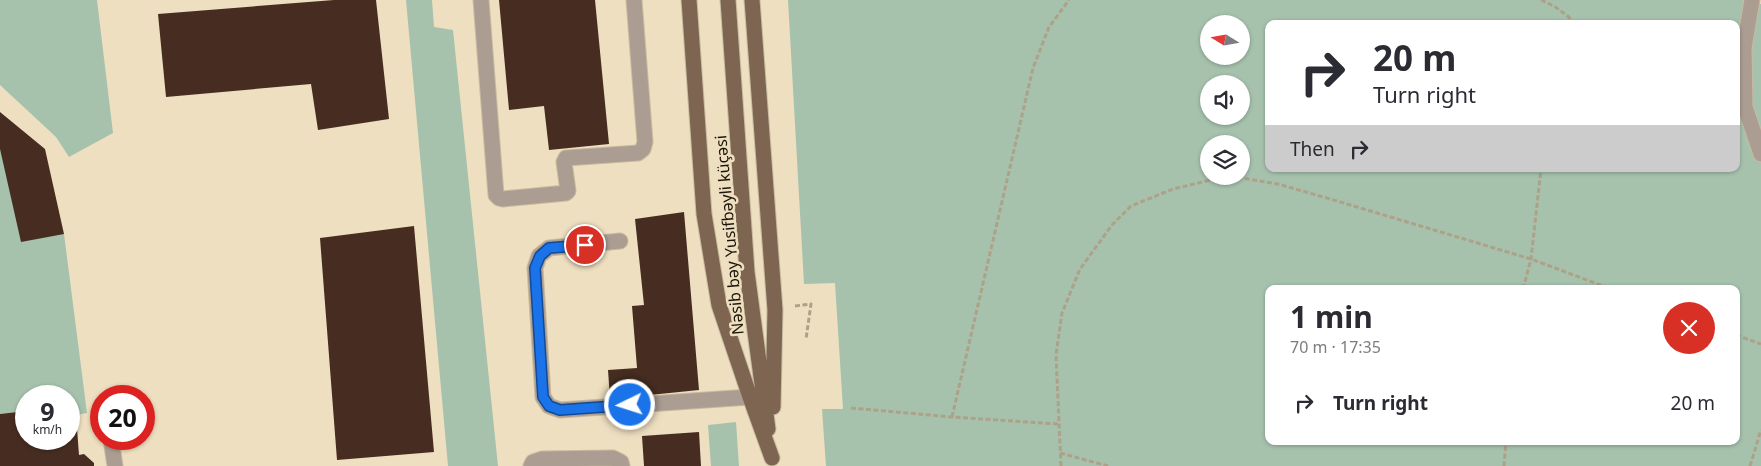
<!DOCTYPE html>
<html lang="en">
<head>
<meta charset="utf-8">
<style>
  :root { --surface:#fff; --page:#f7f7f7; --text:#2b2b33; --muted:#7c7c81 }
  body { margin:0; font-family:"Noto Sans",sans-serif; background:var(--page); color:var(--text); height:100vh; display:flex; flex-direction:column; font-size:19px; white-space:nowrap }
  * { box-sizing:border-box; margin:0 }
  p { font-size:16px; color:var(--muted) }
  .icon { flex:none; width:28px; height:28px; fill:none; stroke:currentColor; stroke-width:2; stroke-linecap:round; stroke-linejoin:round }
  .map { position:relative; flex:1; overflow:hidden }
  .panel { position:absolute; left:1265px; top:285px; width:475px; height:160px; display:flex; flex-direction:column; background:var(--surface); border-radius:10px; box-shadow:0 1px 4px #0004 }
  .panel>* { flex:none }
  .hud { position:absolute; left:1265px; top:20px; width:475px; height:152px; border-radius:10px; box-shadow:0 1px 4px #0004; background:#fff; color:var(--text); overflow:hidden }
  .needle { width:32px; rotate:281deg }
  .buttons { position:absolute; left:1200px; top:15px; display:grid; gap:10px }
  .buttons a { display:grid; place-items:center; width:50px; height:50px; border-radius:50%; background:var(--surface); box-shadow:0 1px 4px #0004; font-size:25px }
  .speed { position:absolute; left:15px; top:385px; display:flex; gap:10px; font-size:25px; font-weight:700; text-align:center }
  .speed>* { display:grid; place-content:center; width:65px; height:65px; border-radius:50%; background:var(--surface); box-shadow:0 1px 4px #0004; line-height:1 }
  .speed small { font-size:12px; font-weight:400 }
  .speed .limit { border:8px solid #d22; background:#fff; color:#111 }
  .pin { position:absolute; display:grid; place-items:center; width:42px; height:42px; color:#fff; margin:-21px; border:2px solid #fff; border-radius:50%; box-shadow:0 1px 5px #0007 }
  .me { position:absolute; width:55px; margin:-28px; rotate:266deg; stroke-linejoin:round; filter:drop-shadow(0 0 4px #0008) }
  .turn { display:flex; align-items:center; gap:18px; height:105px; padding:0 25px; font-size:22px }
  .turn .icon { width:65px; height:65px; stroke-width:2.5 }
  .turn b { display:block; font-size:35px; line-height:42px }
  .then { display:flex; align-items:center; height:48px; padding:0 25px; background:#0003; gap:10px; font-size:19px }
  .round { display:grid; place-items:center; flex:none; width:52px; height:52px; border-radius:26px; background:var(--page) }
  .headline { display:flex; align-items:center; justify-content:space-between; height:85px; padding:0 25px }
  h1 { font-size:30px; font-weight:700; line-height:38px }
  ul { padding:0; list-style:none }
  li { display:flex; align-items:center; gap:15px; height:65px; padding:0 25px }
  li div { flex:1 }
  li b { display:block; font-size:19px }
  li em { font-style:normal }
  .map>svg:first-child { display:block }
  .green { fill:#a6c2ad; fill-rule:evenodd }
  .building { fill:#472d21 }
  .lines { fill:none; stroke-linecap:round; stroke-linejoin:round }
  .minor-casing { stroke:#c8bb9f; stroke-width:17 }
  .major-casing { stroke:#c8bb9f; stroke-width:17 }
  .path { stroke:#ada188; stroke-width:3; stroke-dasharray:5 2.5; stroke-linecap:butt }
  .minor { stroke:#ab9d92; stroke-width:15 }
  .major { stroke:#7e6551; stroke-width:15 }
  .route-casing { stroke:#114b97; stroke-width:12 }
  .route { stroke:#1a73e8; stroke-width:9 }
  .labels { text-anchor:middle; stroke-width:5; stroke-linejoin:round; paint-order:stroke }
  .street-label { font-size:16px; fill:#1b150a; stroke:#eedfc0 }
</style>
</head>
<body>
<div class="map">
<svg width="1761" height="466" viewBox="0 0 1761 466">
  <rect width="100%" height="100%" fill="#eedfc0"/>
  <path class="green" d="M0,0h97l16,133 -44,24 -13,-20 -56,-52z
    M406,0h26l2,27 19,3 45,436h-50z
    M788,0h957l16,4v462h-935l-4,-57h21l-8,-126 -31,1zM1209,24h32v32h-32zM1269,24h467v145h-467zM1209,84h32v32h-32zM1209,144h32v32h-32zM1269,289h467v152h-467z
    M0,149l64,85 23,179 -11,2 -7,-7v-12h-43v15l-26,3z
    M736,422l3,44h-28l-3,-41z"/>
  <path class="building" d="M334,0h42l13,119 -71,11 -7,-46 -145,13 -8,-83z
    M499,0h96l14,144 -60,6 -5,-44 -35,4z
    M0,112l45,37 19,85 -43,8 -21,-93z
    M684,212l15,178 -89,9 -2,-29 29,-2 -5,-62 12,-1 -9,-86z
    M414,226l20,226 -97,8 -17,-222z
    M69,408l7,7 3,40 5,-1 10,9v3h-94v-52l26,-3v28h43z
    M699,432l2,34h-57l-2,-30z"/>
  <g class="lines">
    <g class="minor-casing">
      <path id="minor" d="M481,0l15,195 3,3 4,1 63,-6 2,-2 -4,-29 2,-4 72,-5 5,-4 2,-7 -11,-142
        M1752,0l-8,48 1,59 16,47
        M620,241l-71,7 -10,8 -4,12 8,129 6,9 11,4 190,-13
        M111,439l4,27
        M531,466l2,-4 9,-3 71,-1 8,4 1,4"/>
    </g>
    <g class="major-casing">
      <path id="major" d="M689,0l15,214 15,91 31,92 22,61
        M728,0l19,272 21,157
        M752,0l23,310 -2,97"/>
    </g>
    <path class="path" d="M1541,0l13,6 15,11 2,7
      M1230,176l48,8 59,17 194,58 80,30
      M1523,289l8,-30 10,-90
      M795,306l16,-2 -5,35
      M1736,335l25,9
      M851,408l101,9 106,7
      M952,417l81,-349 16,-41 20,-27
      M1060,453l48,13
      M1061,466l-5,-111 6,-42 18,-44 32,-44 19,-19 42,-17 55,-13
      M1504,466l2,-25
      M1750,466l11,-36"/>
    <use href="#minor" class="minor"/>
    <use href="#major" class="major"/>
  </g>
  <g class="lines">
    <g class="route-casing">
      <path id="route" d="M585,245l-36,3 -9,8 -5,12 8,129 6,9 11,4 70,-5"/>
    </g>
    <use href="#route" class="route"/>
  </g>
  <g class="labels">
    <g class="street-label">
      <text transform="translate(729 235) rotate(-95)" y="6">Nəsib bəy Yusifbəyli küçəsi</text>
    </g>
  </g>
</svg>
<div class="buttons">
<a><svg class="needle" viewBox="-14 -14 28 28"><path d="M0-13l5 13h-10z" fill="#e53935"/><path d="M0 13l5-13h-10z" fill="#7c7c81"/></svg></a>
<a><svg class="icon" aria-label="sound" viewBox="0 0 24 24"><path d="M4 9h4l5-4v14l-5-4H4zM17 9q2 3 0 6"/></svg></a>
<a><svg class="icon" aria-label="layers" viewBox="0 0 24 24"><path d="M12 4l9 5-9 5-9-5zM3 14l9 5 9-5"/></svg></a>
</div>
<div class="speed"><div>9<small>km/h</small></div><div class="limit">20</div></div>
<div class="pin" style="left:585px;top:245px;background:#d93025"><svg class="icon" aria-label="arrive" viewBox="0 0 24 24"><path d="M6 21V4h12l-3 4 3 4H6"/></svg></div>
<svg class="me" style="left:630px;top:405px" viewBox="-20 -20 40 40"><circle r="17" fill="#1a73e8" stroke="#fff" stroke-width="3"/><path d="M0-11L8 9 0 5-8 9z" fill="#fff"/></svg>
<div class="hud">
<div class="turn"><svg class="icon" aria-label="right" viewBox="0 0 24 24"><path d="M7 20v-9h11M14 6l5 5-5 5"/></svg><div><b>20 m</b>Turn right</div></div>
<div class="then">Then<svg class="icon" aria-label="right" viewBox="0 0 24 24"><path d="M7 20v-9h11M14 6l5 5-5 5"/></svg></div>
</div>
<section class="panel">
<div class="headline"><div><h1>1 min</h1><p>70 m · 17:35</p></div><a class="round" style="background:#d93025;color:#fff"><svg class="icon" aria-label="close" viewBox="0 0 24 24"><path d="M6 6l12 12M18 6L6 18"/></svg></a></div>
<ul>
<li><svg class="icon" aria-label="right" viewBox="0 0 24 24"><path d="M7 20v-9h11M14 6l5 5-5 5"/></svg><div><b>Turn right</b></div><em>20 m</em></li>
</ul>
</section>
</div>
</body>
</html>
